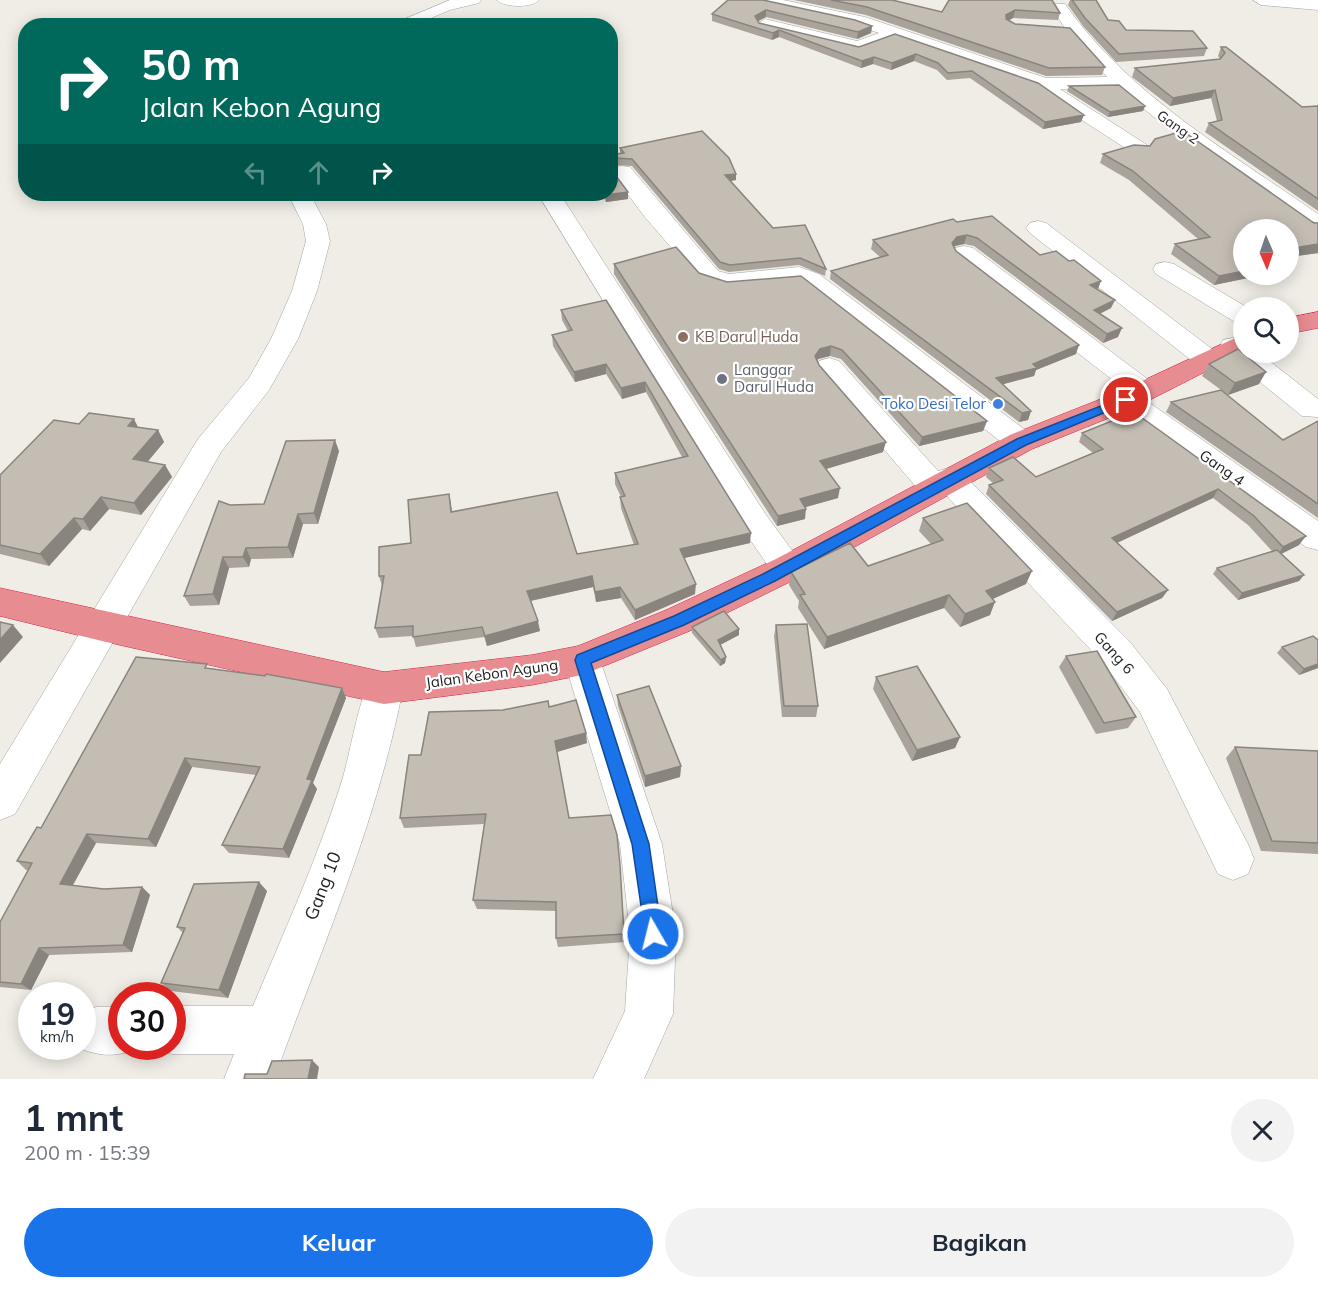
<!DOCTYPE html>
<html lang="id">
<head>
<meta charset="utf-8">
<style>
  :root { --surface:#fff; --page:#f2f2f3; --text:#1f2937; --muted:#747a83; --accent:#1a73e8 }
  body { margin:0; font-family:Mulish,sans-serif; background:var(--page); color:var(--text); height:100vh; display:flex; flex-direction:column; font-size:22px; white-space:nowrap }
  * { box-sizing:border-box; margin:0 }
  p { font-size:20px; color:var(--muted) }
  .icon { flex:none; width:33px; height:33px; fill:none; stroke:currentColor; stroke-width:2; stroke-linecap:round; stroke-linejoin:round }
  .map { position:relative; height:1079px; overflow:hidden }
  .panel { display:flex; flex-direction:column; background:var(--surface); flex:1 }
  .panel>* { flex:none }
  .banner { position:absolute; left:18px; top:18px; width:600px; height:183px; border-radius:24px; box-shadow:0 3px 15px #0003; background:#00695c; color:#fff; overflow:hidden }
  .needle { width:39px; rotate:178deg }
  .buttons { position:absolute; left:1233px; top:219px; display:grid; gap:12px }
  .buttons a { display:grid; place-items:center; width:66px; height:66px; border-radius:50%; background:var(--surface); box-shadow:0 3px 15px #0003; font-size:30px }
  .speed { position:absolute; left:18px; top:982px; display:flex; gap:12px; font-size:30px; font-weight:700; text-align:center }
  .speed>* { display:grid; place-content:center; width:78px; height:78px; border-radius:50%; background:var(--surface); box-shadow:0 3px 15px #0003; line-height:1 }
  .speed small { font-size:15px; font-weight:400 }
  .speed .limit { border:9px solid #d22; background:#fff; color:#111 }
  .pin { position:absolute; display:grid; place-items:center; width:51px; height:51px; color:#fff; margin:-26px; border:3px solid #fff; border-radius:50%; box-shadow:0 2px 6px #0007 }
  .me { position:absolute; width:66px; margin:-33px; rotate:352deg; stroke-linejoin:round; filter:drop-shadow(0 0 4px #0008) }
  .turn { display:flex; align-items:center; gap:21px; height:126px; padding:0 24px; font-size:27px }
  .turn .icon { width:78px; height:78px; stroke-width:2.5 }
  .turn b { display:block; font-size:42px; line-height:51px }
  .lanes { display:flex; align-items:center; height:57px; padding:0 24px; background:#0003; justify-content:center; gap:30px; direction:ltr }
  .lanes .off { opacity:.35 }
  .round { display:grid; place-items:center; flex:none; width:63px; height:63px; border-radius:32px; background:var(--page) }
  .head { display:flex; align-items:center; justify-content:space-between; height:102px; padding:0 24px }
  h1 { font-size:36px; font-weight:700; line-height:45px }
  .primary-button { display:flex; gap:12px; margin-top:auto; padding:12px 24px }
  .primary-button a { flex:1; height:69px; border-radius:36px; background:var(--accent); color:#fff; font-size:24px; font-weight:700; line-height:69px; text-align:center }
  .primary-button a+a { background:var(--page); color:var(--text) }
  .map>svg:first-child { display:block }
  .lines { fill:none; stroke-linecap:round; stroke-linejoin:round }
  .minor-casing { stroke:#a5a5a5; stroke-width:1 }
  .highway-casing { stroke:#da2449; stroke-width:1 }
  .minor { fill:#fff; fill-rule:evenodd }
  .highway { fill:#e78c90; fill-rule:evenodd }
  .wall { fill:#a9a39b }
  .shaded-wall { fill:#89847e }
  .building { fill:#c4bdb4; stroke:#89847e; stroke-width:1.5 }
  .route { fill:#1a73e8; stroke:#114b97; stroke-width:1.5 }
  .education-dot { fill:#8d6e63; stroke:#fff; stroke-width:2 }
  .worship-dot { fill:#6b7280; stroke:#fff; stroke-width:2 }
  .shop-dot { fill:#3f7fe0; stroke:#fff; stroke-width:2 }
  .labels { text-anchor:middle; stroke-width:4.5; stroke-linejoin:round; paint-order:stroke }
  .far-street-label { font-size:14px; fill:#1e1e1e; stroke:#fff }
  .education-label { font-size:15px; fill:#785e54; stroke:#fff; text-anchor:start }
  .worship-label { font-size:15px; fill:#5b616d; stroke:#fff; text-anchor:start }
  .shop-label { font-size:15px; fill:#366cbe; stroke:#fff; text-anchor:end }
  .street-label { font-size:15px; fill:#1e1e1e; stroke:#fff }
  .near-street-label { font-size:18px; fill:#1e1e1e; stroke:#fff }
</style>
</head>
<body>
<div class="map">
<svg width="1318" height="1079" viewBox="0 0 1318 1079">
  <rect width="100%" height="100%" fill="#efede5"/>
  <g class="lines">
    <g class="minor-casing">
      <path id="minor" d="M450,0h31l-2,3 -29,7 -38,16h-24z
        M497,0h42c-7,8 -35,8 -42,0z
        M752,0h31l82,17 181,61 61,-1 -38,-43 -18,-27 2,-3h12c64,91 163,147 253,210v18l-8,-2 -140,-100 -52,-42 -58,1 87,56 3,4 -3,4h-14l-87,-56 -9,-9 -142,-49 -37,13 -99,-24 -2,-4 8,-5 92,22 22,-8 -24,-8 -101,-22z
        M1253,0h65v10l-57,-5z
        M622,166l8,1 88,104 11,3 70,-7 20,7 213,161 4,7 -4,7 -11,3 -11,-3 -209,-165 -5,-2 -69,7 -27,-8 -56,-65 -33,-44 3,-5z
        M288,194h22l16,30 4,17 -13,50 -19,48 -29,51 -48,62 -206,362 -15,6v-56l198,-325 51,-61 22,-39 21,-48 14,-50 -3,-17z
        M538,194h22l206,321 39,53 -5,9 -12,4 -12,-4 -32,-46z
        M1038,221l8,2 170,129 4,6 -4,6 -10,2 -10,-2 -166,-131 -4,-5 4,-5z
        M964,246l9,2 181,136 4,6 -4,6 -10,3 174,122v29l-12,-3 -190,-140 -4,-7 4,-7 11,-2 -172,-133 -3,-5 3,-5z
        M1165,262l9,2 74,44h-4v16l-9,-2 -79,-48 -3,-5 3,-5z
        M1233,338l11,3v11h14l60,47v18l-16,-1 -79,-64 -3,-6 3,-6z
        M829,358l10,3 99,110 11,-3 11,3 170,171 37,47 81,155 6,15 -6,15 -15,6 -15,-6 -78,-162 -36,-48 -159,-170 -11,4 -11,-3 -104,-122 -4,-6 4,-6z
        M582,645l13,4 5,11 62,184 14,90 -3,80 -29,65h-51l32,-68 5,-77 -10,-90 -56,-184 5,-11z
        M384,672l13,5 6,11c-26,136 -82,261 -129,391h-50l10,-25h-62l-17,-7h17v-41h81c30,-72 63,-144 87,-219 11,-34 16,-79 31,-110z
        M96,1007h26v40l17,1c-22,9 -38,9 -60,0l3,-1v-35z"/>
    </g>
    <g class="highway-casing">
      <path id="highway" d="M1318,312v16l-30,6v-16z
        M1244,334v18l-108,55 -104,42 -232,128 -108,53 -110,45 -50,10 -148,19 -282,-63 -102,-25v-28l384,84 148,-17 46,-9 88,-36 110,-51 234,-124 106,-42z"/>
    </g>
    <use href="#minor" class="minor"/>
    <use href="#highway" class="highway"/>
  </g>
  <path class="wall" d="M728,0l144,26 -1,7 -14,6 -91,-22 -8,4 1,2 100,24 36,-13 186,88 -38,7 -73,-51 -23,2 -10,-10 -23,-9 -23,9 -18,-6 -12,4 -82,-31 -7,3 -60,-19v-7z
    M794,0h98l50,12 110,-11 8,12 -2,7 -45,-2 -5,3 97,46 -3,8 -56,1 -180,-61z
    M1070,0h26l12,20 18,10 81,18 -3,8 -88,6 -33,-36 -15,-21z
    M1221,47l81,60 16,-1v105l-113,-79 4,-9 8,-2 -6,-23 -41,8 -38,-29 3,-9 85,-9 -2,-3z
    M1069,86l76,20 -2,5 -35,6 -41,-26z
    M620,148l116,26v6l-6,1 43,47 53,41 -1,7 -26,-11 -70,7 -10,-3 -87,-103 -18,-1 -3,4 17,23v7l-22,3 -4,-8h8v-39l10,-1z
    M1103,154l215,69v30l-27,4 5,3 -5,10h-3v-40l-44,44h23l-53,11 -43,-31 4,-10 23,-5 -69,-59 -29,-17z
    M957,222l83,33 58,34 13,19 -11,6 18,23 -15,6 -129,-97 -10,-2 -9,2 -1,1 2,4 120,103 -40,16 -2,6 -32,8 29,27 -3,9 -9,2 -189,-143 1,-8 49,-14 -9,-8 2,-9z
    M614,264l85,9 288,148 -4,10 -64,15 -78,-87 -11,-3 -12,3 -1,2 2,4 64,87 -57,17 12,29 -33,9v12l-28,7 -163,-252z
    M606,300l144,243 -66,15 11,36 -60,26 -14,-22 -25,4 -3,-15 -62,14 9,30 -53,15 -3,-9 -68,10 -3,-11 -34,2 -4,-10 7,-42 -3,-10 32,-33 38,-49 3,18 125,42 57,-9 -13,-37 -1,-11h1l-6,-13v-11l67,-16 -36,-65 -24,7 -16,-25 -31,8 -22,-36 -1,-11 16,-4 -6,-11 -1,-10z
    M1209,364l50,20 -31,11 -26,-19z
    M1171,402l112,38 35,-19v97l-152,-106z
    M1134,412l165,133 -18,9 23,21 -5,6 -61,19 -25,-26 4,-6 55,-17 -24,-26 -35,-27 -96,45 51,47 -6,8 -50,23 -126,-127 3,-9 5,-1 -8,-7 3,-9 47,9 57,-24 -14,-11 3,-9z
    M79,424l59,3 20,3 6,12 -17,20 18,3 7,12 -31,38 -32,-6 -19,22 -8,-2 -33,37 -49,-12v-79z
    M339,451l-21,73h-15l-10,34 -42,1 -2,8 -20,1 -10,37 -29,1 -6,-10 80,-92z
    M923,518l103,66 -33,15 -3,16 -30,12 -16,-19 -120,41 -26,-41 1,-7 -10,-16 2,-13 77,-6 63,-22 -12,-13z
    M776,625l42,81 -2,11h-34l-8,-81z
    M692,627l47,2v6l-19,10 6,12 -1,6 -5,3 -28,-33z
    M1282,647l36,21 -19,7 -22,-22z
    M1066,656l70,61 -8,11 -32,6 -37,-67z
    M209,668l133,20 4,10 -33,85 4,6 -28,69 -60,-5 -7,-8 35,-70 -65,-8 -36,80 -60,-4 -23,42 31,4 38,-2 8,8 -18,57 -83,3 -18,35 -31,-3v-65l29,-52h-3l-9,-9 24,-33z
    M876,677l84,60 -5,11 -43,13 -39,-72z
    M617,695l64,71 -1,11 -35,10 -27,-81z
    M549,707l38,36 -30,9 12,66 48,17 8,107 -67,5 -2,-9v-27l-79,-2 -4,-9 11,-76 -80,4 -4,-10 21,-63 82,-45z
    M1235,747l83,4v103l-57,-3 -35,-93z
    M267,891l-39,107 -57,-7 -10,-8 22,-50 -6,-6z"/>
  <path class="shaded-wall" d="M766,10v7l-11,6v-7z
    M1015,10l-2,8 -9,5 2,-8z
    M872,26l-1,7 -14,6 1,-7z
    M779,30v7l-7,3 1,-7z
    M916,54l-2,7 -23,9 1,-7z
    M874,57l-1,7 -12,4 1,-7z
    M1215,90l-4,8 -41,8 3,-8z
    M1145,106l-2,5 -35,6 2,-5z
    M1084,115l-3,7 -38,7 2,-7z
    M613,158l1,7 -4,5v-8z
    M736,174v6l-12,2 1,-7z
    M628,192v7l-22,3v-7z
    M967,235l-3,9 -9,2 -5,6 2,-9 5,-6z
    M1318,244v9l-30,4v-8z
    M1296,260l-5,10h-3v-8z
    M1244,271v3h23l-53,11 5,-9z
    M1101,281l-3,8 -8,-4z
    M1115,300l-4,8 -21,10 4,-8z
    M1122,328l-4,9 -15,6 4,-9z
    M1079,345l-3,9 -40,16 -2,6 -41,11 3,-9z
    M831,346l-1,10 -12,3 -5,7 2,-10 5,-7z
    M606,364v10l-31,8 -1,-10z
    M1266,372l-7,12 -31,11 7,-12z
    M645,382l1,10 -24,7 -1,-11z
    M1031,411l-3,9 -9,2 3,-9z
    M134,419l6,12 -12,-5z
    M987,421l-4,10 -64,15 3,-9z
    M158,430l6,12 -24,29 -7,-12z
    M335,440l4,11 -21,73 -4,-11z
    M886,442l-3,10 -64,19 1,-10z
    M165,465l7,12 -31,38 -7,-12z
    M840,488l-2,10 -39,11 1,-10z
    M1218,489l-5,9 -105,49 4,-9z
    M449,494l2,10 2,18 -2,-10z
    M101,497l8,12 -19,22 -7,-12z
    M806,509l-1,10 -28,7 1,-10z
    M298,514l5,10 -10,34 -5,-11z
    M74,518l8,11 -33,37 -9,-12z
    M751,533l-1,10 -70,16v-10z
    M1306,536l-7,9 -22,11 6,-9z
    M246,548l5,11 -2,8 -6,-10z
    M223,557l6,11 -10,37 -6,-11z
    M1032,571l-6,13 -45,20 5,-13z
    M1304,575l-5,6 -61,19 4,-7z
    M592,576l1,11 -64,14 -2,-10z
    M696,584l-1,10 -60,26v-10z
    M620,587l1,11 -25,4 -1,-10z
    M1168,590l-6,8 -50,23 5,-9z
    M949,595l-5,13 -120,41 3,-12z
    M995,602l-5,13 -30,12 5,-13z
    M538,621l2,10 -53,15 -2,-10z
    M13,625l10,12 -23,26v-23z
    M739,629v6l-21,11v-6z
    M726,657l-1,6 -5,3 1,-6z
    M1318,664v4l-19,7 5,-6z
    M342,688l4,10 -33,85 4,6 -28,69 -6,-9 24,-70z
    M586,733l1,10 -30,9 -2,-11z
    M960,737l-5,11 -43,13 5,-11z
    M185,758l7,9 -36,80 -8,-8z
    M681,766l-1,11 -35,10v-11z
    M87,834l9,9 -27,49 -9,-8z
    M259,882l8,9 -39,107 -9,-8z
    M142,887l8,8 -18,57 -9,-7z
    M39,948l10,7 -18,35 -10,-6z
    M312,1060l7,7 -2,12h-9z"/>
  <path class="building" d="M728,0h35l92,20 17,6 -14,6 -92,-22 -11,6 4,7 100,24 36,-13 143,49 46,32 -39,7 -73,-51 -24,2 -10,-10 -22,-9 -24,9 -18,-6 -12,4 -83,-31 -6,3 -61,-19z
    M831,0h61l50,12 7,-12h103l8,13 -45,-3 -9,5v4l9,5 55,4 35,39 -56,1 -182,-61z
    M1072,0h24l12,20 11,1 7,9 67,1 14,17 -88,6 -34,-36z
    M1221,47h5l76,60 16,-1v93l-109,-76 13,-3 -7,-30 -42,8 -38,-30 85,-9 5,-6z
    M1119,85l26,21 -35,6 -41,-26z
    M702,131l27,27 7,16 -11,1 48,53 32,-3 21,44 -26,-11 -70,7 -10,-3 -88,-103 -19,-1 -3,4v-7l14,-2 -4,-5z
    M1183,131l131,92h4v21l-30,5v-19h-44v41l-25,5 -44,-32 35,-7 -77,-66 -30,-17 31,-9 16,1 5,-7z
    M610,168l18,24 -22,3 -1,-1h5z
    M992,216l48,39 16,-4 13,10 5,-1 27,21 -11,4 25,15 -21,10 28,18 -15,6 -130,-96 -10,-3 -10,2 -5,6 4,8 123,94 -46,19 4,4 -41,10 35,33 -9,2 -191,-142 57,-16 -15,-15 80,-21 4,3z
    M676,247l23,26 28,9 74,-6 186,145 -65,16 -80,-87 -11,-4 -11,3 -5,7 4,9 67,77 -66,19 20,27 -40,11 6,10 -28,7 -164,-252z
    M1288,255l8,5 -8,2z
    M606,300l145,233 -71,16 16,35 -61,26 -15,-23 -25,5 -3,-16 -65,15 11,30 -53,15 -3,-9 -69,10v-11l-38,2 9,-52h-5v-29l32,-4 -3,-43 41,-6 2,18 106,-20 20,62 61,-10 -18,-47 5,-1 -10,-23 73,-17 -43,-74 -24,6 -15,-24 -32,8 -22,-37 20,-5 -11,-20z
    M1238,349l28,23 -31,11 -26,-19z
    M1221,390l62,50 35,-19v83l-147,-102z
    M1134,412l172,124 -23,11 -29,-31 -36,-27 -106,49 56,52 -51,22 -128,-127 14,-5 -14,-12 24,-11 23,20 67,-28 -21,-16z
    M89,413l45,6 -6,7 30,4 -25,29 32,6 -31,38 -33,-6 -18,22 -9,-1 -34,36 -40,-9v-70l54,-55 25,4z
    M335,440l-21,73 -16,1 -10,33 -42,1 -3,9h-20l-10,37 -29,2 35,-95 11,4 34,-1 22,-63z
    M967,503l65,68 -46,20 9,11 -30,12 -16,-19 -122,42 -27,-42 5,-1 -14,-22 59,-29 18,23 75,-26 -20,-22z
    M1277,550l27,25 -62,18 -25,-25z
    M724,611l15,18 -21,11 8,17 -5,3 -29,-33z
    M0,622l13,3 -13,15z
    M807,624l11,82h-34l-8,-81z
    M1313,636l5,4v24l-14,5 -22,-22z
    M1097,651l39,66 -32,6 -38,-67z
    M136,657l71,7 -2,4 60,8 1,-2 76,14 -35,91 5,1 -29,69 -61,-4 38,-78 -75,-9 -37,81 -61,-5 -27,50 44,5 38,-2 -19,58 -84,3 -18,36 -21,-2v-60l32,-59 -15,-2 20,-34 4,1z
    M917,666l43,71 -43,13 -41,-73z
    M649,686l32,80 -36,10 -28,-81z
    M576,700l10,33 -31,8 14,77 42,-3 6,20 3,30 4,69 -68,4v-36l-83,-2 13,-86 -86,4 9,-63h12l8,-43 74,-2 45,-9 1,6z
    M1235,747l83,4v92l-46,-2z
    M259,882l-40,108 -58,-7 24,-55 -8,-1 17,-43z
    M312,1060l-4,19h-64l1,-5h22l5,-13z"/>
  <path class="route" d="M1126,396l6,4 -2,2 -104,43 -251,136 -91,44 -93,38 58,181 13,90 -2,6 -7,3 -7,-3 -14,-96 -57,-184 2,-5 97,-39 91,-43 252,-134z"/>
  <circle class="education-dot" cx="683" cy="337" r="6"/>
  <circle class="worship-dot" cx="722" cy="379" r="6"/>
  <circle class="shop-dot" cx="998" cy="404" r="6"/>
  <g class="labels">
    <g class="far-street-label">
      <text transform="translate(1178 127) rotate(35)" y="5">Gang 2</text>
    </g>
    <g class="education-label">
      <text x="695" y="342">KB Darul Huda</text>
    </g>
    <g class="worship-label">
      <text x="734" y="375">Langgar<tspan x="734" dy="17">Darul Huda</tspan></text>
    </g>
    <g class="shop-label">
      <text x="986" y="409">Toko Desi Telor</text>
    </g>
    <g class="street-label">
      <text transform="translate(1222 468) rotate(35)" y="5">Gang 4</text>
      <text transform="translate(1114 653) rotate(48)" y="5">Gang 6</text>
      <text transform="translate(492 674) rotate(-8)" y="5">Jalan Kebon Agung</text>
    </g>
    <g class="near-street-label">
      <text transform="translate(323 886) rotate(-69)" y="6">Gang 10</text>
    </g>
  </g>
</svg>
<div class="buttons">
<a><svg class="needle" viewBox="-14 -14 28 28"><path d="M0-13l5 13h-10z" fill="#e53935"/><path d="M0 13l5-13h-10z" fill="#747a83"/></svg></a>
<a><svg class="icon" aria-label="search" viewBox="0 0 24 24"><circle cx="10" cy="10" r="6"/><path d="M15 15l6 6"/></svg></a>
</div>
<div class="speed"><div>19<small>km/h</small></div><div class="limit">30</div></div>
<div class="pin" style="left:1126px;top:400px;background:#d93025"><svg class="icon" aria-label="arrive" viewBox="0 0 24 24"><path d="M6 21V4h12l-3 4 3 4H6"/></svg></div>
<svg class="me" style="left:653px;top:934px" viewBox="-20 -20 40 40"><circle r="17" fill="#1a73e8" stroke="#fff" stroke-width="3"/><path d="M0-11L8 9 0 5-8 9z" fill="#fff"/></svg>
<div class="banner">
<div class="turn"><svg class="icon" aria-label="right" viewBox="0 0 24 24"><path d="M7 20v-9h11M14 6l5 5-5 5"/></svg><div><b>50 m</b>Jalan Kebon Agung</div></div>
<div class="lanes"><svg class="icon off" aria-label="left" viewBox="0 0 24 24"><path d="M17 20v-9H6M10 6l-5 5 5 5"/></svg><svg class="icon off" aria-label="ahead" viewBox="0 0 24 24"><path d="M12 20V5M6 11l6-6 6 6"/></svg><svg class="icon" aria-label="right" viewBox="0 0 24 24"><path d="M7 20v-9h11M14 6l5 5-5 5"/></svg></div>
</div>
</div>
<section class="panel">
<div class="head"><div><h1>1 mnt</h1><p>200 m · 15:39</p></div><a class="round"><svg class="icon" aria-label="close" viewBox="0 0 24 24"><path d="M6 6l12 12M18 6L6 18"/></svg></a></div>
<div class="primary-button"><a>Keluar</a><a>Bagikan</a></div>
</section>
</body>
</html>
